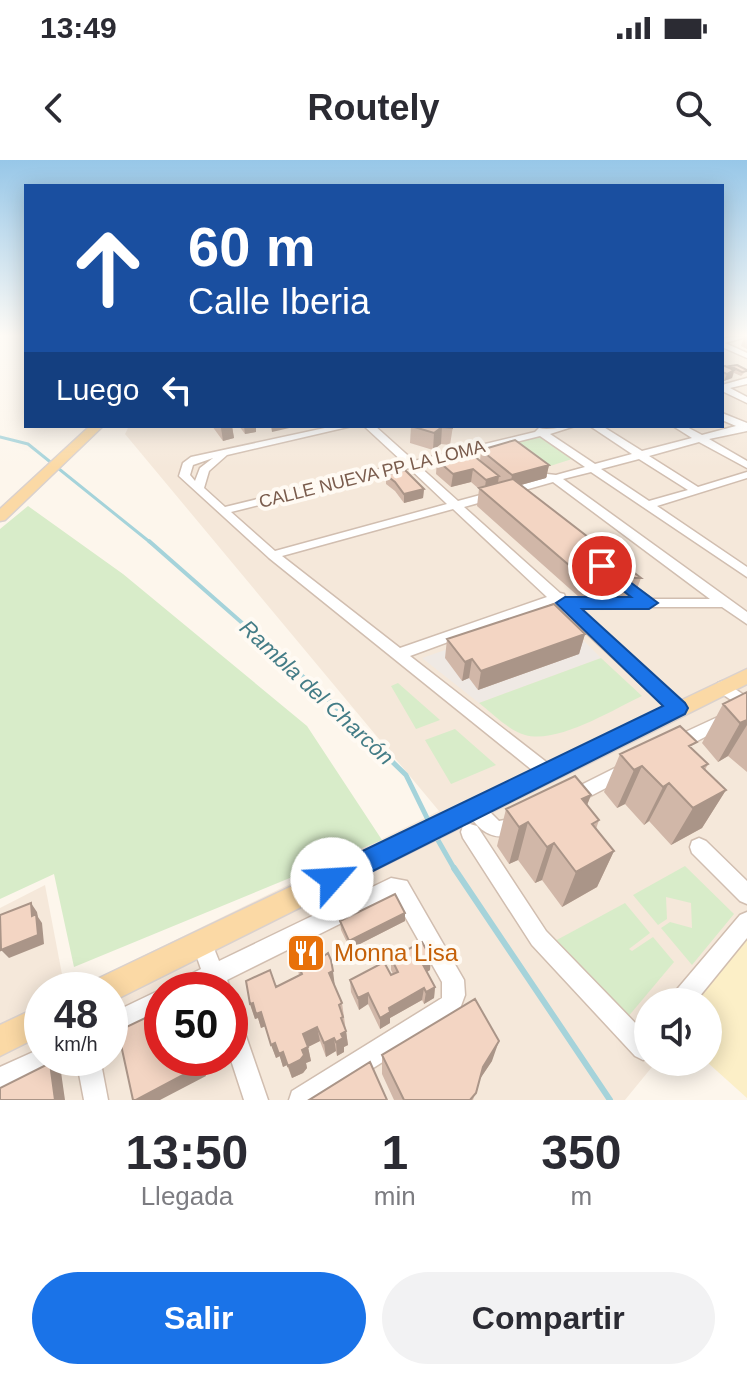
<!DOCTYPE html>
<html lang="es">
<head>
<meta charset="utf-8">
<style>
  :root { --surface:#fff; --page:#f2f2f3; --text:#2b2b33; --muted:#7c7c81; --accent:#1a73e8 }
  body { margin:0; font-family:Helvetica,sans-serif; background:var(--page); color:var(--text); height:100vh; display:flex; flex-direction:column; font-size:30px; white-space:nowrap }
  * { box-sizing:border-box; margin:0 }
  p { font-size:26px; color:var(--muted) }
  .icon { flex:none; width:44px; height:44px; fill:none; stroke:currentColor; stroke-width:2; stroke-linecap:round; stroke-linejoin:round }
  .map { position:relative; height:940px; overflow:hidden }
  .side { display:flex; flex-direction:column; background:var(--surface); flex:1 }
  .side>* { flex:none }
  .banner { position:absolute; left:24px; top:24px; width:700px; height:244px; border-radius:0px; box-shadow:0 4px 20px #0003; background:#1a4fa0; color:#fff; overflow:hidden }
  .fabs { position:absolute; left:634px; top:828px; display:grid; gap:16px }
  .fabs a { display:grid; place-items:center; width:88px; height:88px; border-radius:50%; background:var(--surface); box-shadow:0 4px 20px #0003; font-size:40px }
  .speed { position:absolute; left:24px; top:812px; display:flex; gap:16px; font-size:40px; font-weight:700; text-align:center }
  .speed>* { display:grid; place-content:center; width:104px; height:104px; border-radius:50%; background:var(--surface); box-shadow:0 4px 20px #0003; line-height:1 }
  .speed small { font-size:20px; font-weight:400 }
  .speed .limit { border:12px solid #d22; background:#fff; color:#111 }
  .pin { position:absolute; display:grid; place-items:center; width:68px; height:68px; color:#fff; margin:-34px; border:4px solid #fff; border-radius:50%; box-shadow:0 2px 8px #0007 }
  .me { position:absolute; width:88px; margin:-44px; rotate:64deg; stroke-linejoin:round; filter:drop-shadow(0 0 6px #0008) }
  .turn { display:flex; align-items:center; gap:28px; height:168px; padding:0 32px; font-size:36px }
  .turn .icon { width:104px; height:104px; stroke-width:2.5 }
  .turn b { display:block; font-size:56px; line-height:68px }
  .then { display:flex; align-items:center; height:76px; padding:0 32px; background:#0003; gap:16px; font-size:30px }
  .eta { display:flex; justify-content:space-evenly; align-items:center; height:136px; text-align:center }
  .eta b { font-size:48px; font-weight:800; line-height:56px }
  .action { display:flex; gap:16px; margin-top:auto; padding:16px 32px }
  .action a { flex:1; height:92px; border-radius:48px; background:var(--accent); color:#fff; font-size:32px; font-weight:800; line-height:92px; text-align:center }
  .action a+a { background:var(--page); color:var(--text) }
  .status { display:flex; justify-content:space-between; align-items:center; height:56px; padding:0 40px; background:var(--surface); direction:ltr }
  .status svg { height:22px; fill:currentColor }
  header { display:flex; justify-content:space-between; align-items:center; height:104px; padding:0 32px; background:var(--surface); font-size:36px; font-weight:800 }
  .map>svg:first-child { display:block }
  .residential { fill:#f5e8da; fill-rule:evenodd }
  .industrial { fill:#efe9e4 }
  .green { fill:#d8ecc9 }
  .sand { fill:#fcefc7 }
  .lines { fill:none; stroke-linecap:round; stroke-linejoin:round }
  .stream-far3 { stroke:#a5d3da; stroke-width:3 }
  .stream-far2 { stroke:#a5d3da; stroke-width:4 }
  .stream-far1 { stroke:#a5d3da; stroke-width:5 }
  .stream { stroke:#a5d3da; stroke-width:6 }
  .minor-casing { stroke:#d1beb0; stroke-width:3 }
  .major-casing { stroke:#dad1cd; stroke-width:3 }
  .minor { fill:#fff; fill-rule:evenodd }
  .major { fill:#fbd9a5; fill-rule:evenodd }
  .wall { fill:#d1b7a8 }
  .shaded-wall { fill:#aa9588 }
  .building { fill:#f3d5c3; stroke:#aa9588; stroke-width:2 }
  .route { fill:#1a73e8; stroke:#114b97; stroke-width:2 }
  .labels { text-anchor:middle; stroke-width:8; stroke-linejoin:round; paint-order:stroke }
  .far-street-label { font-size:18px; fill:#7a5c4d; stroke:#fffaf3 }
  .water-label { font-size:22px; font-style:italic; fill:#437c86; stroke:#fffaf3 }
  .near-food-label { font-size:24px; fill:#c56008; stroke:#fffaf3; text-anchor:start }
</style>
</head>
<body>
<div class="status"><b>13:49</b><svg viewBox="0 0 49 12"><path d="M0 12V9h3v3zM5 12V6h3v6zM10 12V3h3v9zM15 12V0h3v12zM26 1h20v11H26zM47 4h2v5h-2z"/></svg></div>
<header><svg class="icon" aria-label="back" viewBox="0 0 24 24"><path d="M15 5l-7 7 7 7"/></svg>Routely<svg class="icon" aria-label="search" viewBox="0 0 24 24"><circle cx="10" cy="10" r="6"/><path d="M15 15l6 6"/></svg></header>
<div class="map">
<svg width="747" height="940" viewBox="0 0 747 940">
  <rect width="100%" height="100%" fill="#fdf6ec"/>
  <path class="residential" d="M722,177h25v610l-44,55h-55v60h8l-31,38h-625v-192l45,-23 20,105h-23v68h68v-68h-37l366,-179 -314,-377 4,-8h593zM162,830h68v68h-68z"/>
  <path class="industrial" d="M555,452l46,46 -122,45 -57,-45z"/>
  <path class="green" d="M540,277l32,22 -25,8 -34,-24z
    M28,346l95,68 184,152 75,114 -308,127 -20,-93 -54,25v-370z
    M601,498l41,38c-30,14 -84,48 -117,39 -17,-5 -32,-21 -46,-32z
    M398,523l42,37 -24,9 -25,-43z
    M455,569l41,36 -45,19 -26,-44z
    M685,706l49,48 -42,51 -31,-37 9,-6 22,6 -1,-25 -25,-6 1,22 -9,6 -25,-30z
    M625,743l25,30 -21,16 3,2 21,-14 21,25 -47,56 -74,-76z"/>
  <path class="sand" d="M747,777v161l-40,-36 1,-60h-11z"/>
  <g class="lines">
    <path class="stream-far3" d="M0,277l28,7 123,99"/>
    <path class="stream-far2" d="M149,381l166,146"/>
    <path class="stream-far1" d="M313,525l93,90 24,49
      M435,675l20,35"/>
    <path class="stream" d="M454,708l156,232"/>
    <g class="minor-casing">
      <path id="minor" d="M732,177h14l-21,6 22,10v5l-25,-11v-8z
        M747,218v6l-17,4 17,9v6l-25,-12v-6z
        M722,253l25,10v8l-38,8 38,22v7l-48,-26 -50,14 49,31 49,-15v6l-90,28 90,61v10l-156,-105 -28,7 184,133v12l-25,-17h-146l107,97 2,4 -2,4 -6,2 -6,-2 -117,-109 -144,53 144,112 3,5 -3,5 -6,2 -6,-2 -273,-220 -90,-82 4,-13 8,-6 143,-31h18l-125,29 -18,16 -5,17 21,19 179,-44 -40,-37h11l39,35 121,-29 4,-4c10,3 25,-2 36,-2l-25,8 45,30 37,-10 -42,-28h12l40,25 50,-13 -19,-12h12l17,9 34,-9 -14,-6zM540,276l45,31 -29,8 -9,-1v3l-89,24 -39,-35zM213,298l-13,10 -5,13 -5,-6 3,-10zM639,299l49,31 -39,11 -48,-32zM409,308l38,36 -172,47 -44,-39zM553,322l157,117h-58l-31,-22 -6,4 20,18h-69l-2,-5 -4,-1 -96,-86zM453,349l94,88 -147,51 -118,-92z
        M723,521l24,16v14l-29,-20 -3,-4 3,-4z
        M720,556l6,2 2,4 -2,4 -46,24 -6,2 -6,-2 -2,-5 2,-5z
        M627,602l6,2 3,5 -3,5 -56,29 -6,3 -6,-3 -3,-5 3,-5z
        M475,641l6,2 18,18 17,-3 6,2 3,6 -3,6c-26,11 -43,2 -56,-23l3,-6z
        M470,664l7,2 69,105 98,101 4,-2v28l-5,2 -8,-4 -103,-111 -69,-107 -2,-6 2,-6z
        M699,678l7,3 41,40v23l-7,-3 -48,-48 -2,-6 2,-6z
        M391,718l16,3 57,99 1,15 -7,19 -135,86h-34l3,-9 150,-93v-16l-48,-85 -167,83 4,10 -1,2v-2h-58l3,-8 26,-13 -9,-26 3,-7 7,-3 7,3 10,25z
        M747,752v26l-52,64h-25l3,-8 67,-79z
        M162,829l3,1h-3v22l-52,25v-23z
        M230,850l8,3 30,87h-24l-14,-43z
        M42,888v10h15l-4,8 -53,26v-25z
        M76,898h24l8,42h-24z"/>
    </g>
    <g class="major-casing">
      <path id="major" d="M90,266h13l-98,94 -5,1v-12z
        M747,509v15l-632,316 -5,2v-12h-19l4,-10z
        M42,845v30l-42,21v-31z"/>
    </g>
    <use href="#minor" class="minor"/>
    <use href="#major" class="major"/>
  </g>
  <path class="wall" d="M744,177h3v12l-6,-3z
    M722,206l7,2 1,-2 17,4 -6,6 -7,-3 -2,5 -8,3h-2z
    M212,266h20l2,12 -11,3z
    M239,266h17v6l-11,2z
    M411,266h42l-3,19 -9,-1 -8,6 -23,-7z
    M481,290l68,15 -3,13 -25,7 120,93 -7,19h-55l-102,-91 2,-17 -8,-7 -20,5 -15,-13 1,-14 43,1z
    M386,315l38,14 -1,9 -19,5 -9,-12 -9,-7z
    M585,474l-6,20 -101,36 -9,-12 -7,3 -17,-23 2,-19z
    M747,532v80l-19,-16 -10,6 -16,-19 21,-39z
    M693,589l15,15 -3,6 21,20 -24,38 -31,17 -22,-24 -5,4 -19,-21 -8,4 -13,-16 16,-38z
    M591,635l-4,10 12,15 -3,9 18,22 -17,36 -35,20 -20,-27 -7,3 -17,-23 -9,4 -12,-18 9,-37z
    M405,753v8l-55,28 -9,-19 -1,-9z
    M295,797l40,30 7,16 6,42 -4,2v5l-7,4 -1,-5 -10,6 -6,-16 -12,6 3,14 -5,2 1,5 -4,5 -11,5 -5,-13 -4,2 -3,-11 -4,2 -11,-32 -4,2 -3,-10 -3,1 -5,-15 26,-17 23,-12z
    M391,798l39,12 -3,2 8,15 -1,11 -10,6 -2,-4 -32,18v5l-10,6 -12,-25 -9,6 -8,-18 -1,-12 43,-6 -2,-4z
    M382,895l110,6 -13,19 -6,20h-79l-12,-26z"/>
  <path class="shaded-wall" d="M734,210l-2,8 -8,3 3,-7z
    M232,266l2,12 -11,3 -2,-13z
    M244,266h12v6l-11,2z
    M271,266h27l-26,6z
    M442,267l-1,17 -8,6 1,-17z
    M549,305l-3,13 -36,10 2,-13z
    M473,309l-2,13 -20,5 2,-13z
    M499,316l-2,13 -13,4 2,-13z
    M424,329l-1,9 -19,5v-9z
    M585,474l-6,20 -101,36 3,-19z
    M472,499l-3,19 -7,3 3,-19z
    M747,560v5l-19,31 -10,6 22,-39z
    M642,606l-17,38 -8,4 17,-38z
    M669,623l-20,38 -5,4 19,-38z
    M726,630l-24,38 -31,17 22,-37z
    M591,635l-15,38 6,-34z
    M528,662l-10,38 -9,4 10,-37z
    M554,683l-12,37 -7,3 12,-36z
    M614,691l-17,36 -35,20 14,-35z
    M31,743l6,9 1,5 4,6 2,21 -35,14 -8,-8 31,-34z
    M405,753v8l-55,28 -1,-8z
    M431,798l-1,12 -9,5 1,-12z
    M333,811l2,16 -6,-14z
    M435,827l-1,11 -10,6 2,-12z
    M424,828l-2,12 -32,18v5l-10,6v-11l9,-10z
    M368,833v11l-9,6 -1,-12z
    M253,843l8,9 5,14 -5,2 -3,-10 -3,1 -5,-15z
    M317,867l3,14 -14,7 -3,-14z
    M346,871l2,14 -4,2v5l-7,4 -1,-14 5,-8z
    M334,878l2,13 -10,6 -2,-14z
    M499,881l-7,20 -16,24 7,-18z
    M275,883l5,13 -4,2 -5,-13z
    M308,887l3,14 -5,2 1,5 -4,5 -11,5 -4,-12 14,-16z
    M283,892l4,13 -4,2 -4,-13z
    M198,898h3l5,18 -46,24h-24z
    M50,903l11,9 4,28h-10z"/>
  <path class="building" d="M737,205l10,5v1l-5,1 -12,-6z
    M722,206h3l9,4 -7,4 -5,-2z
    M411,266h41v2l-10,-1 -8,6z
    M515,280l34,25 -37,10 -31,-25z
    M469,292l30,24 -13,4 -13,-11 -20,5 -16,-14z
    M405,310l19,19 -20,5 -9,-12 -9,-7z
    M513,319l128,99h-57l-105,-90z
    M554,444l31,30 -104,37 -9,-12 -7,3 -18,-23z
    M747,532v28l-7,3 -17,-19z
    M680,566l17,16 -8,4 19,18 -6,3 24,23 -33,18 -24,-25 -6,4 -21,-21 -8,4 -14,-16z
    M575,616l16,19 -9,4 17,21 -7,4 22,27 -38,21 -22,-29 -7,4 -19,-25 -9,5 -13,-18z
    M395,734l10,19 -56,28 -9,-20z
    M31,743l1,13 4,-2 2,21 -37,15 -1,-35z
    M422,782l9,16 -9,5 13,24 -9,5 -2,-4 -35,20 1,4 -10,6 -12,-25 -10,5 -8,-18 34,-18 7,13 7,-3 -7,-14z
    M319,785l5,11 4,-3 3,7 2,11 -4,2 13,30 -3,2 4,12 -2,1 5,13 -5,3 2,4 -7,4 -2,-4 -10,5 -7,-16 -14,7 5,13 -6,3 2,5 -4,5 -12,6 -5,-14 -4,2 -4,-11 -4,2 -10,-33 -5,2 -3,-11 -3,1 -4,-23 24,-11 6,17 26,-13 -7,-17z
    M475,839l24,42 -16,26 -7,26 -6,7h-66l-22,-45z
    M162,850v48h36l2,8 -64,34h-3l-15,-69z
    M370,902l17,38h-78z
    M50,903l5,37h-55v-12z"/>
  <linearGradient id="sky" x2="0" y2="1"><stop stop-color="#97c7e8"/><stop offset="0.57" stop-color="#fefbf6"/><stop offset="1" stop-color="#fefbf6" stop-opacity="0"/></linearGradient>
  <rect width="747" height="308" fill="url(#sky)"/>
  <path class="route" d="M602,401l56,42 -9,6h-67l103,94 3,5 -3,6 -344,173 -9,4 -9,-4 -3,-8 3,-9 340,-164 -107,-103 9,-6h66l-34,-27 -3,-4z"/>
  <defs>
    <g id="restaurant-square" transform="scale(2)"><rect x="-9" y="-9" width="18" height="18" rx="4" fill="#e8710a" stroke="#fffaf3"/><path d="M-5-6h1v4h1v-4h1v4h1v-4h1v5L-1.5 .5V6h-2V.5L-5-1ZM5-6V6H3V1.5H1.5Q1.5-4 5-6Z" fill="#fff"/></g>
  </defs>
  <g fill-rule="evenodd">
    <use href="#restaurant-square" x="306" y="793"/>
  </g>
  <g class="labels">
    <g class="far-street-label">
      <text transform="translate(372 314) rotate(-14)" y="6">CALLE NUEVA PP LA LOMA</text>
    </g>
    <g class="water-label">
      <text transform="translate(317 532) rotate(43)" y="8">Rambla del Charcón</text>
    </g>
    <g class="near-food-label">
      <text x="334" y="801">Monna Lisa</text>
    </g>
  </g>
</svg>
<div class="fabs">
<a><svg class="icon" aria-label="sound" viewBox="0 0 24 24"><path d="M4 9h4l5-4v14l-5-4H4zM17 9q2 3 0 6"/></svg></a>
</div>
<div class="speed"><div>48<small>km/h</small></div><div class="limit">50</div></div>
<div class="pin" style="left:602px;top:406px;background:#d93025"><svg class="icon" aria-label="arrive" viewBox="0 0 24 24"><path d="M6 21V4h12l-3 4 3 4H6"/></svg></div>
<svg class="me" style="left:332px;top:719px" viewBox="-20 -20 40 40"><circle r="19" fill="#fff"/><path d="M0-13L10 11 0 6-10 11z" fill="#1a73e8"/></svg>
<div class="banner">
<div class="turn"><svg class="icon" aria-label="ahead" viewBox="0 0 24 24"><path d="M12 20V5M6 11l6-6 6 6"/></svg><div><b>60 m</b>Calle Iberia</div></div>
<div class="then">Luego<svg class="icon" aria-label="left" viewBox="0 0 24 24"><path d="M17 20v-9H6M10 6l-5 5 5 5"/></svg></div>
</div>
</div>
<section class="side">
<div class="eta">
<div><b>13:50</b><p>Llegada</p></div>
<div><b>1</b><p>min</p></div>
<div><b>350</b><p>m</p></div>
</div>
<div class="action"><a>Salir</a><a>Compartir</a></div>
</section>
</body>
</html>
